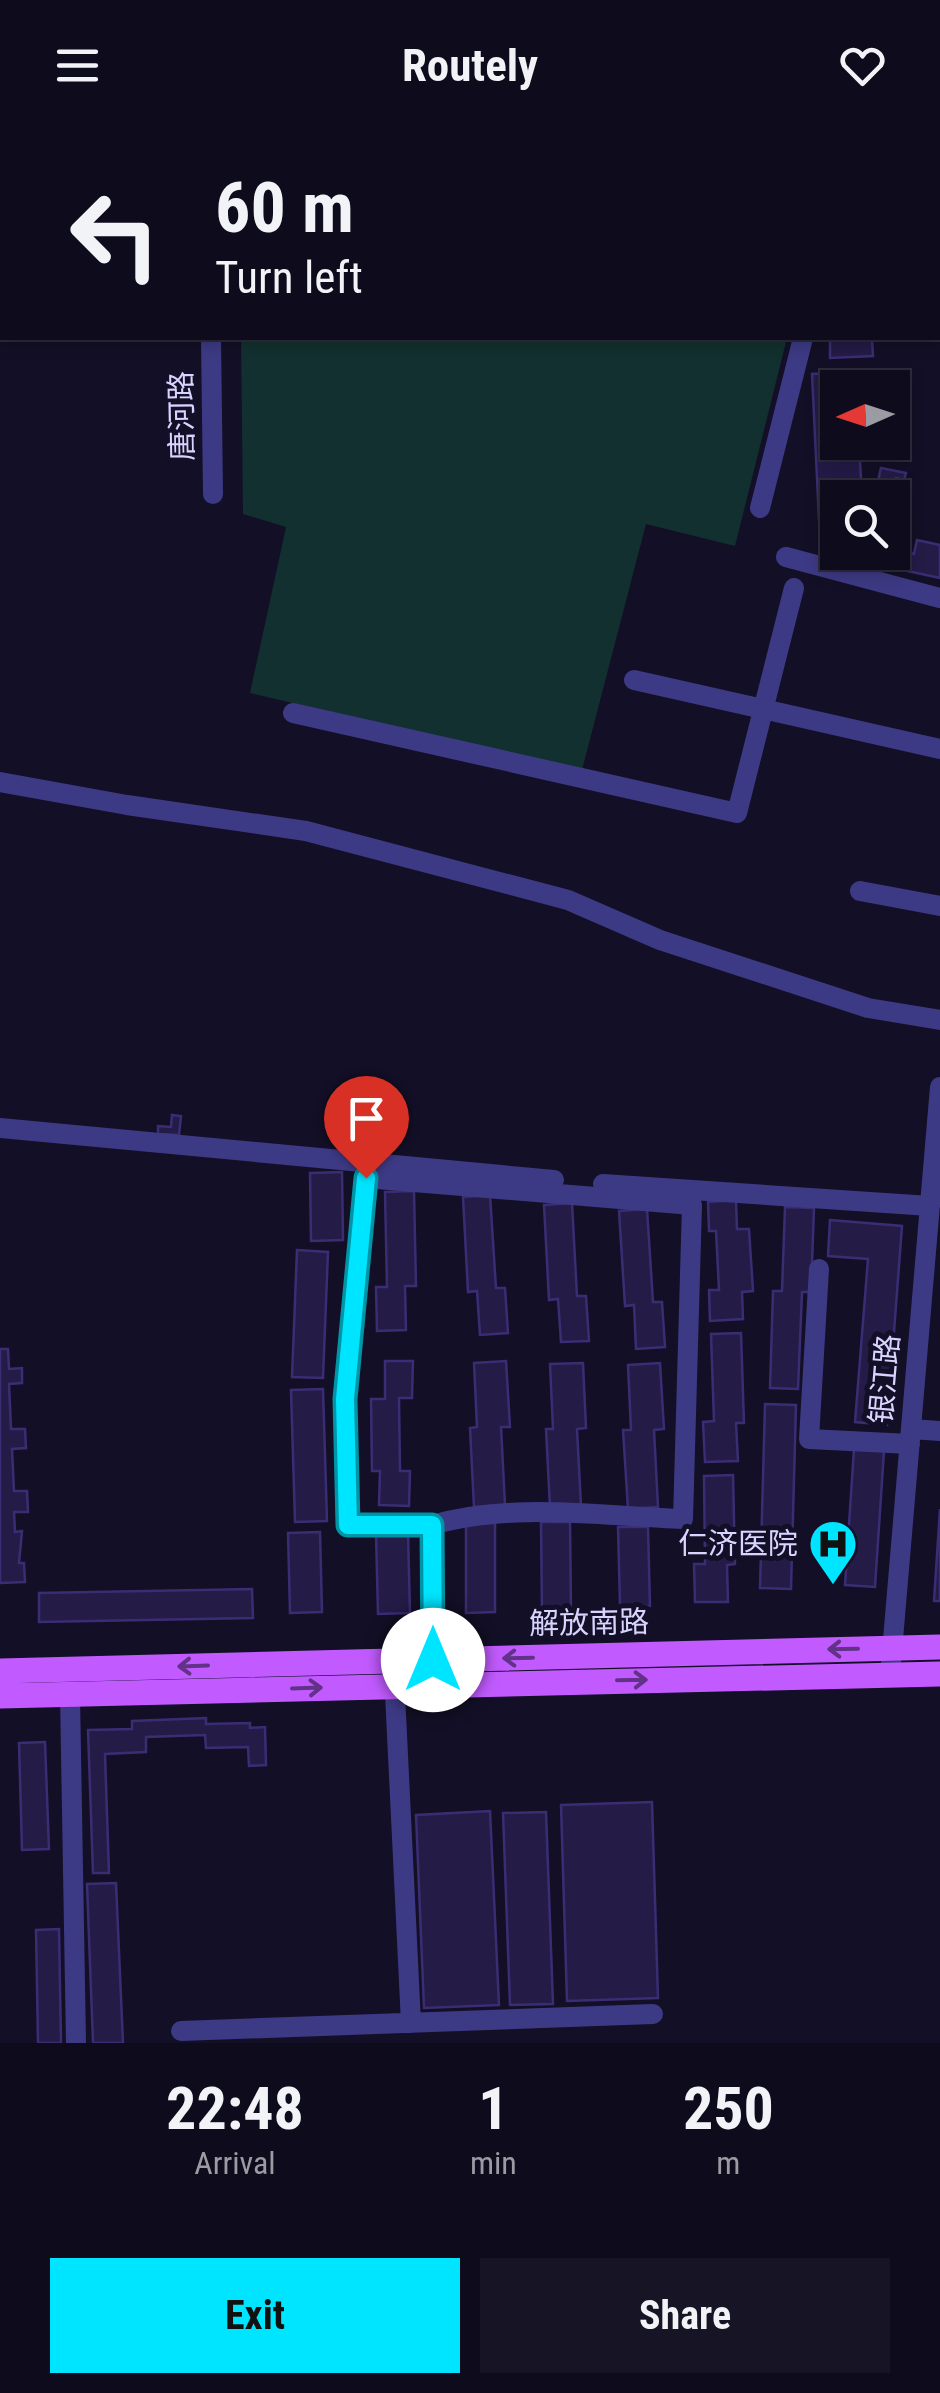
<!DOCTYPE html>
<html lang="en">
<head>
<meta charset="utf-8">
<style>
  :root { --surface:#0e0b1c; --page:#171425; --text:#f1f3f6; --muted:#9b9ba3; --line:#2e2b3b; --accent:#00e5ff }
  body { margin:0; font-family:"Roboto Condensed","Noto Sans SC",sans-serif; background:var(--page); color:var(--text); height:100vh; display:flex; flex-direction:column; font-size:38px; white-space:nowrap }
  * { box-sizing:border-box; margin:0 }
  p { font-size:32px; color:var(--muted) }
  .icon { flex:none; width:55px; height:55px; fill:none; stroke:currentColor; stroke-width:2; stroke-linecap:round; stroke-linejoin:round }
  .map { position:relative; height:1913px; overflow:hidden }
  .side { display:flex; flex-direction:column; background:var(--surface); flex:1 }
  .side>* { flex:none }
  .top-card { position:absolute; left:0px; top:0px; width:940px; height:210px; box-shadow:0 5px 15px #0003,0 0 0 2px var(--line); background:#0e0b1c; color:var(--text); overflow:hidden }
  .needle { width:65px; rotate:267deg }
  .buttons { position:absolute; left:820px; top:240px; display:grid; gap:20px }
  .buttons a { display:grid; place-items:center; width:90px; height:90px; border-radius:0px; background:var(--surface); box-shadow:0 5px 15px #0003,0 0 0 2px var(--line); font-size:50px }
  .pin { position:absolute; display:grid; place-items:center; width:85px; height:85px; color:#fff; margin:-102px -42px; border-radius:50% 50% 50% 0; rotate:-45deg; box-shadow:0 0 10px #0007 }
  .pin .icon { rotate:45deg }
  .me { position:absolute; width:110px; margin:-55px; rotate:0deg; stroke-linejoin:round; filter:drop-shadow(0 0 8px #0008) }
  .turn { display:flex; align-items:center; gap:35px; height:210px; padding:0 50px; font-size:45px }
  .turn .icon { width:130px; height:130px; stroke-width:2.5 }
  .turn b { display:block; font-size:70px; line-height:85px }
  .eta { display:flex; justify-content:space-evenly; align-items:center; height:170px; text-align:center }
  .eta b { font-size:60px; font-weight:700; line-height:70px }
  .cta { display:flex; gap:20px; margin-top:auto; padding:20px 50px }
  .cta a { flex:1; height:115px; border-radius:0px; background:var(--accent); color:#111; font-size:40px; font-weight:700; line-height:115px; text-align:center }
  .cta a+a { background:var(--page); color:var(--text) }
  header { display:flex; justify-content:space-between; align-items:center; height:130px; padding:0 50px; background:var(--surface); font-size:45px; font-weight:700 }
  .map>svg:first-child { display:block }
  .green { fill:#12302f }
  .building { fill:#241b47; stroke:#3b2d73; stroke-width:2.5 }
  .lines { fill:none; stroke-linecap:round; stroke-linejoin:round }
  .minor { stroke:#3d3a85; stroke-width:20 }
  .major { stroke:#c25bff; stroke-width:25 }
  .oneway { stroke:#623188 }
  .route-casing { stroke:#0095a6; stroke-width:25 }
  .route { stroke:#00e5ff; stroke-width:18 }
  .labels { text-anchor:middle; stroke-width:10; stroke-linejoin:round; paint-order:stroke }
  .street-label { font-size:30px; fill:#d9d4ff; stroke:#130f26 }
  .poi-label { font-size:30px; fill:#d9d4ff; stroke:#130f26; text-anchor:end }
</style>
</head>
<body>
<header><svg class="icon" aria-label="menu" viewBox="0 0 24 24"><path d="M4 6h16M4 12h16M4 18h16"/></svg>Routely<svg class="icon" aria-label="heart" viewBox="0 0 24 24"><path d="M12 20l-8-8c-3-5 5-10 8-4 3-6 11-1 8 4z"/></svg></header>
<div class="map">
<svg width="940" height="1913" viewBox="0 0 940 1913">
  <rect width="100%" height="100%" fill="#130f26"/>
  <path class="green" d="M241,208h546l-52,208 -89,-22 -64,246 -332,-77 36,-166 -43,-13z"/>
  <path class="building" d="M830,208h42l1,18 -43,2z
    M855,242l1,16h-18v54h21l3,56h-24v21l-19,1 -7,-146z
    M881,338l25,5 -2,7 -8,-2 -4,20h-18z
    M917,410l23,5v33l-79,-17 2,-9h29v-3l22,5z
    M172,985l9,1 -2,19 -21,-1v-8l13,1z
    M342,1042l1,68 -32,1 -1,-68z
    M414,1061l2,95h-11l1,44 -29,1 -1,-44h11l-2,-95z
    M490,1065l6,93h9l3,45 -28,2 -3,-44 -9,1 -5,-95z
    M736,1070l1,29h12l4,62 -11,1 1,27 -33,2 -1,-31h10l-3,-59h-7l-1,-29z
    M572,1073l5,93h9l3,45 -28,1 -3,-43 -9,1 -5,-95z
    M785,1077l29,1 -3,84h-9l-4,97 -28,-1 3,-97h9z
    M647,1079l6,93h9l3,45 -29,2 -2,-44 -9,1 -6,-95z
    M830,1090l72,6 -15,199 -32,-3 13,-163 -40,-3z
    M297,1120l31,2 -5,126 -31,-1z
    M741,1203l3,90h-8l2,38 -33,1 -2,-40 11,-1 -3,-87z
    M0,1219h8l1,20 13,-1v15l-13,1 2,45h14l1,19 -14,1 2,42h13l1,21h-14l1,20 7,-1 -3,32h5l1,19 -25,1z
    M385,1231h28l-1,37h-13l1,73h10l-1,35 -30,-1 1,-34h-8l-1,-72h14z
    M506,1231l4,66h-9l4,78 -31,2 -4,-79 7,-1 -3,-64z
    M583,1233l3,65 -9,1 4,77 -31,2 -4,-79h7l-3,-65z
    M660,1233l4,66 -10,1 4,77 -30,2 -5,-79h8l-3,-65z
    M323,1259l4,132 -32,1 -4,-132z
    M765,1274l31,1 -5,184 -31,-1z
    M854,1319l30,2 -9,136 -30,-2z
    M733,1345l2,89 -8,1 1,37h-33l-1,-38h11l-1,-88z
    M940,1379v92h-6z
    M541,1392h29l1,89 -29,1z
    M466,1393h29v89l-29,1z
    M618,1397h30l2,79h-30z
    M320,1402l2,80 -32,1 -2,-80z
    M408,1403l2,80 -32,1 -2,-80z
    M252,1459l1,29 -214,4v-29z
    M206,1588v6l44,-1v5l15,-1 1,38 -17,1 -1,-19 -42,1 -1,-13 -59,2v15l-41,2 4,119h-16l-5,-143 44,-1v-8z
    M45,1612l4,107 -27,1 -3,-107z
    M652,1672l6,196 -91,3 -6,-196z
    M490,1681l9,194 -75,3 -8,-193z
    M546,1682l7,192 -43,1 -7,-192z
    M116,1753l7,160h-30l-6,-159z
    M59,1799l2,114h-23l-2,-113z"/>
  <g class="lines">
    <path class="minor" d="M204,0l1,2
      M938,3h2
      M938,23h2
      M211,208l2,156
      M760,378l43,-170
      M786,427l154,41
      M634,550l306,69
      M293,583l444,100 57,-225
      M0,652l127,23 179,26 262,69 92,40 208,68 72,12
      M860,761l80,15
      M0,998l554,52
      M603,1054l327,22
      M819,1139l-10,170 101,5
      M911,1299l29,2
      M432,1395h-84l-3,-126 20,-221 327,27 -9,314c-82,-3 -171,-17 -251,6l1,135
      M891,1533l49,-576
      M394,1543l17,350
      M70,1565l6,348
      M181,1901l472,-17"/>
    <path class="major" d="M0,1541l940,-24
      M0,1566l940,-22"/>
  </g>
  <defs><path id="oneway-shaft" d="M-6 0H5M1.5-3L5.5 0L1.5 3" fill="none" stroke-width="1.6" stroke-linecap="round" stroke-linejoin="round" transform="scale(2.5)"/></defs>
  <g class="oneway">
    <use href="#oneway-shaft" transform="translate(843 1519) rotate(179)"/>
    <use href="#oneway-shaft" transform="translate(518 1528) rotate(179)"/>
    <use href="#oneway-shaft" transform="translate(193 1536) rotate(178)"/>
    <use href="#oneway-shaft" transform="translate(632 1550) rotate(-1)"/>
    <use href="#oneway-shaft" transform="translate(307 1558) rotate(-2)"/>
  </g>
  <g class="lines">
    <g class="route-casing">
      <path id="route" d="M366,1048l-21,221 3,126h84l1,135"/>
    </g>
    <use href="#route" class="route"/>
  </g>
  <defs>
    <g id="hospital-pin" transform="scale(2.5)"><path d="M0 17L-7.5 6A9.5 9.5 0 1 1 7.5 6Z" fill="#00e5ff" stroke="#130f26"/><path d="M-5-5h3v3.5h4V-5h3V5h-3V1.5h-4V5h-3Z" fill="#111"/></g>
  </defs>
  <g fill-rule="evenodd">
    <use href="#hospital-pin" x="833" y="1414"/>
  </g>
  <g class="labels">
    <g class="street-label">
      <text transform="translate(182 286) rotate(-91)" y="10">唐河路</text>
      <text transform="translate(885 1249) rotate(-85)" y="10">银江路</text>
      <text transform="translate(589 1493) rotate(-1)" y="10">解放南路</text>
    </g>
    <g class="poi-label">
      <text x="798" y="1424">仁济医院</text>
    </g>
  </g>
</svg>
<div class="buttons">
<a><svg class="needle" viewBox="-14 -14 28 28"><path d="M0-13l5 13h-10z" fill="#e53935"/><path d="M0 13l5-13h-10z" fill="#9b9ba3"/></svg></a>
<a><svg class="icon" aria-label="search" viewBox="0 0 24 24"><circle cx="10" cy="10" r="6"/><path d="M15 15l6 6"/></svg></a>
</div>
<div class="pin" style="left:366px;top:1048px;background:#d93025"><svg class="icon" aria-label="arrive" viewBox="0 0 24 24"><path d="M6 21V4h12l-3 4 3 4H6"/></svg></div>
<svg class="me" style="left:433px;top:1530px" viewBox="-20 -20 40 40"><circle r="19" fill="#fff"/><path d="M0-13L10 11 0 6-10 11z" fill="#00e5ff"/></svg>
<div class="top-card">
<div class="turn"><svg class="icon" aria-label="left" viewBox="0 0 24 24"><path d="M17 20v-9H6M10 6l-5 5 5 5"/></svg><div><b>60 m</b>Turn left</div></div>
</div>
</div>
<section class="side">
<div class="eta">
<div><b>22:48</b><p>Arrival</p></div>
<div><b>1</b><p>min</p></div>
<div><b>250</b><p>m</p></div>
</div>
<div class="cta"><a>Exit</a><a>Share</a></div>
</section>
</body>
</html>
